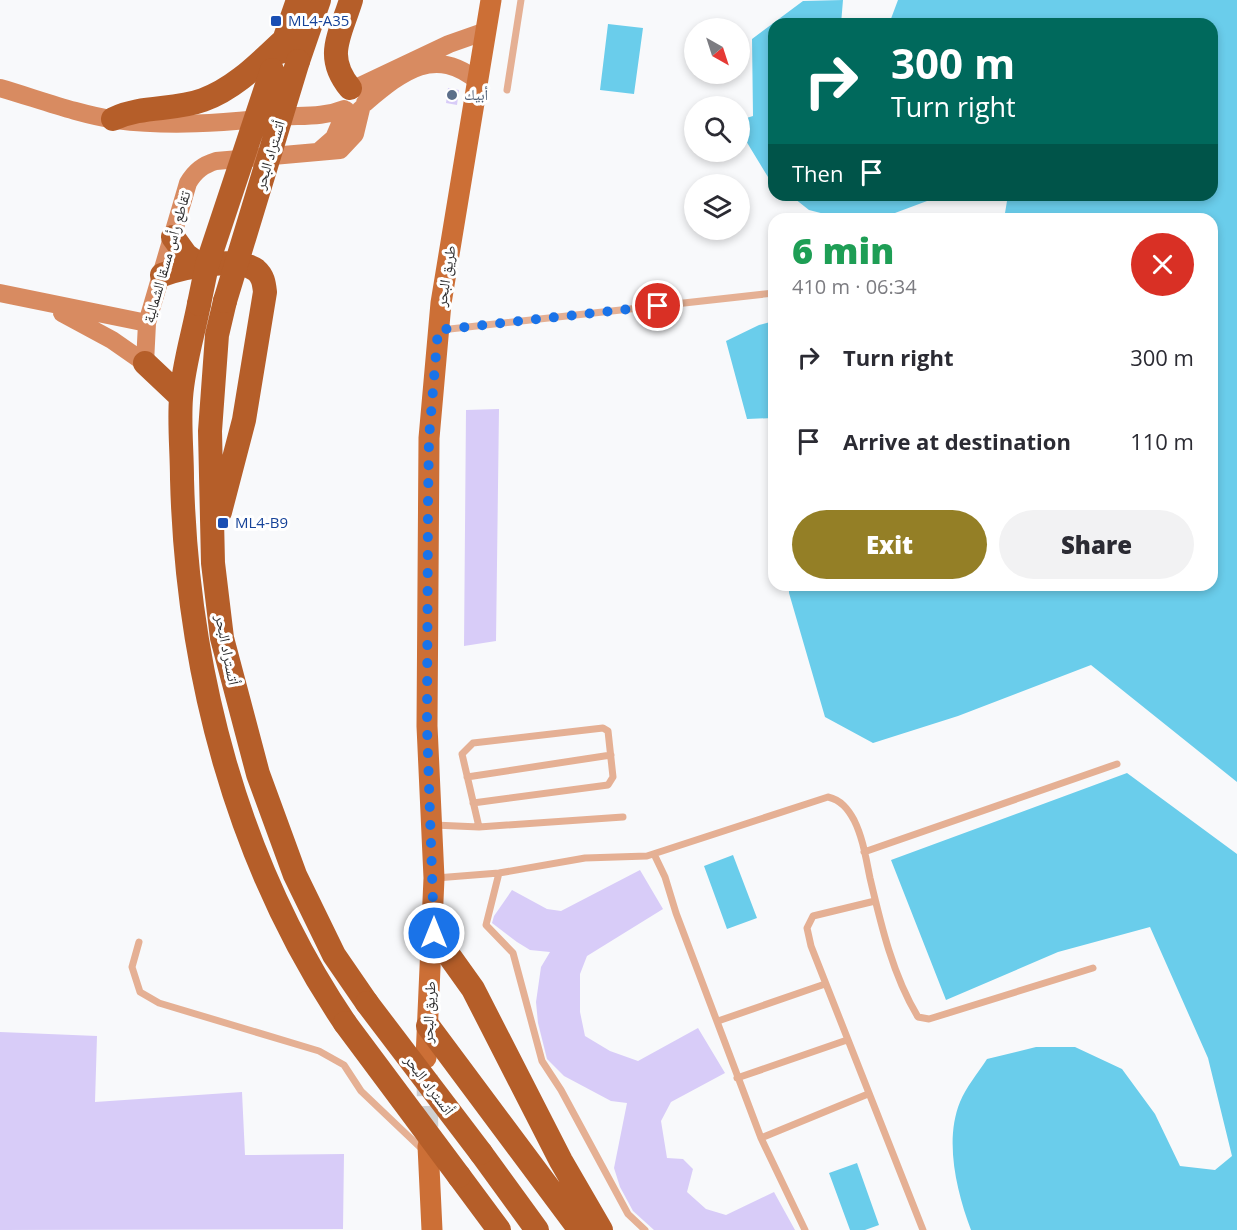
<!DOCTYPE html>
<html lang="en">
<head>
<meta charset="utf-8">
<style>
  :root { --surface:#fff; --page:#f2f2f3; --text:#2b2b33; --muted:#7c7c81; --accent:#947f26 }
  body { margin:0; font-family:"Open Sans","Noto Naskh Arabic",sans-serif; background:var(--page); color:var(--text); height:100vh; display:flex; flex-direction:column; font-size:22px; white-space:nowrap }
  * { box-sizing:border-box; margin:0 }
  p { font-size:20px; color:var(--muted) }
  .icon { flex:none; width:33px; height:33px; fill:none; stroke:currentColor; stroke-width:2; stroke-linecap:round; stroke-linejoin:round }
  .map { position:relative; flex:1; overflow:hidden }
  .panel { position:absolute; left:768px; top:213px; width:450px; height:378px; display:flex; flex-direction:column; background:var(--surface); border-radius:18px; box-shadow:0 3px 9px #0003 }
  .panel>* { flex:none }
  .guide { position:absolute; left:768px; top:18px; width:450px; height:183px; border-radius:18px; box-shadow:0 3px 9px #0003; background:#00695c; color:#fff; overflow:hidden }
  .needle { width:39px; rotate:141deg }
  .fabs { position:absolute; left:684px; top:18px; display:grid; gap:12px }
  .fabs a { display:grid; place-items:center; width:66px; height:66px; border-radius:50%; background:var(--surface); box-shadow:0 3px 9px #0003; font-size:30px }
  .pin { position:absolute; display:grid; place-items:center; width:51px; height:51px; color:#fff; margin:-26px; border:3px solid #fff; border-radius:50%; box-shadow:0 2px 6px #0007 }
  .me { position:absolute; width:66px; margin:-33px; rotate:0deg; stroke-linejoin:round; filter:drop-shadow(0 0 4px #0008) }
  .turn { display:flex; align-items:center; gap:21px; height:126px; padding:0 24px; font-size:27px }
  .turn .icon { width:78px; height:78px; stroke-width:2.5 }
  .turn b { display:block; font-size:42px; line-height:51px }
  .then { display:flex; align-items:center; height:57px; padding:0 24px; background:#0003; gap:12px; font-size:22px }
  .round { display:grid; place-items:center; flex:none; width:63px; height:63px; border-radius:32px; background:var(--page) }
  .head { display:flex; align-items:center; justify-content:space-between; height:102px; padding:0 24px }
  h1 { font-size:36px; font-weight:800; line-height:45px; color:#1e9e55 }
  .button { display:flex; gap:12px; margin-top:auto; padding:12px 24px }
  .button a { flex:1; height:69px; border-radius:36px; background:var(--accent); color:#fff; font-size:24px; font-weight:800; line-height:69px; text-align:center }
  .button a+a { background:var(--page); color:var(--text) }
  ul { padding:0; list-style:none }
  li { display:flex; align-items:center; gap:18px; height:84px; padding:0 24px }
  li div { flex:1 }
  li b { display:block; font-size:22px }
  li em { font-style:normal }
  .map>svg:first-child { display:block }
  .water { fill:#6acdeb }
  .building { fill:#d8ccf8 }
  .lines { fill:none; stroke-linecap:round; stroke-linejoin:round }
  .primary-tunnel { stroke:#cfd0d2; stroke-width:21; stroke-dasharray:21 10; stroke-linecap:butt }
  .lane { stroke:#e5b094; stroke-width:7 }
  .secondary { stroke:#d88b61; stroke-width:18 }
  .primary { stroke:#cc6f36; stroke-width:21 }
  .highway { stroke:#b55e29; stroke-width:24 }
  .highway-bridge { stroke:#b55e29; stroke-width:24 }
  .route { stroke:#1a73e8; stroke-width:10; stroke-dasharray:0 18 }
  .transit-dot { fill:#1a4fb4; stroke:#fff; stroke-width:2 }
  .service-dot { fill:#5c6f8a; stroke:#fff; stroke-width:2 }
  .labels { text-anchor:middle; stroke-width:6; stroke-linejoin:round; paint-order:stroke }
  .transit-label { font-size:15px; fill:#164399; stroke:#fff; text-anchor:start }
  .service-label { font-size:15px; fill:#4e5e75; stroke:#fff; text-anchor:start }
  .street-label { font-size:15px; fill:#2c2c2d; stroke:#fff }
</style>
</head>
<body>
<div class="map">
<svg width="1237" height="1230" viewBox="0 0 1237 1230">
  <rect width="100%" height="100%" fill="#f8f9fb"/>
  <path class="water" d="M843,0l-2,24h-67v157l-6,-4 -28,-46v-11l13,-4 -1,-77 51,-38z
    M898,0h339v782l-146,-117 -133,51 -85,27 -48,-26 -36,-124v-8h423v-366h-208l4,-24h204v-171h-323z
    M608,24l35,4 -9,66 -34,-4z
    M790,195h153l-64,24h-35l-35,-9z
    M774,321v97l-27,1 -21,-78 33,-16z
    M1127,773l110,81v376h-266c-14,-37 -27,-89 -11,-128 6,-15 18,-29 27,-43l49,-12h39l47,22 33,45 25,52 35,4 17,-14 -24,-98 -58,-131 -92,25 -112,48 -55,-140z
    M733,855l24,63 -30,11 -23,-63z
    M857,1163l22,62 -14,5h-15l-21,-57z"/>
  <path class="building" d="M448,88l11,2 -2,15 -11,-2z
    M499,409l-3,232 -32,5 2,-236z
    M640,870l23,39 -76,47 -7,18v38l5,24 25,15 28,10 60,-33 27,45 -54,29 -10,19 6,37 16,1 10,10 -6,23 19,17 20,6 48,-23 21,38h-141l-21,-19 -13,-24 -6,-19 13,-65 -16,-2 -47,-25 -17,-17 -9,-36 -2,-21 5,-35 9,-15 -20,-2 -13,-8 -25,-19 2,-7 18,-26 35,19 14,2z
    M0,1032l97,4 -2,66 147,-10 3,63 99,-1 -1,75 -343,1z"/>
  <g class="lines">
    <path class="primary-tunnel" d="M427,1075l1,68"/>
    <path class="lane" d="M507,90l14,-90
      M441,330l333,-37
      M467,777l144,-22
      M473,803l135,-18 5,-8 -5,-46 -5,-3 -130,15 -11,11 17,73
      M434,825l45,2 144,-10
      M864,852l253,-88
      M654,854l11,23 11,36 85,225 44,92
      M499,873l-13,52 27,28 29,108 19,29 67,124 17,16
      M436,878l63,-5 86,-15 62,-2 181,-59c13,3 20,12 26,23 9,18 12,39 16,58 11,47 23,98 48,139l11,2 164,-51
      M875,901l-62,15 -6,12 4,18 112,284
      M139,942l-7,25 8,25 19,11 160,48 25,14 17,26 62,59
      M718,1021l107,-37
      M737,1078l110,-38
      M761,1138l107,-44"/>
    <path class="secondary" d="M0,88c38,11 77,26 116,32 54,7 106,3 161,-3 23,-2 45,1 67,-8
      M356,88l93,-44 37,-13
      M365,103c38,-32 70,-58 114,-21
      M318,152l16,-14 12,-28
      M0,293l147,30
      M62,313l50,27 33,23
      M145,363l2,-40 41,-140c7,-12 15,-18 28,-22l124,-11 15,-16 6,-25"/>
    <path class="primary" d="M426,1058l8,-180 -7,-152 2,-288 12,-135 50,-303
      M428,1146l4,84"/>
    <path class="highway" d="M280,52l18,-52
      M298,61l21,-61
      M350,88c-26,-32 -10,-52 1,-88
      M113,119c30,-14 60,-8 90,-19 33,-12 57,-38 82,-61
      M173,237l13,18 14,10
      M162,275c21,-8 75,-19 94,-5 7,6 8,13 9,22l-21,128 -24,92
      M225,301l-8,34 -7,96 3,132 9,75 36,136 37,101 39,80 33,48
      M199,304c-6,31 -16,63 -18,94 -2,26 1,54 1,81 5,192 55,384 163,544
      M145,363l36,34
      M433,933l40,56 88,172 40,69
      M428,1026l152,204
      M481,1153l56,77
      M459,1176l40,54"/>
    <path class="highway-bridge" d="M225,301l73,-240
      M199,304l8,-39 65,-195
      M367,1003l114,150
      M345,1023l114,153"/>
  </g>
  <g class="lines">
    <path class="route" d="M434,933l-7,-207 1,-225 1,-63 9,-108 220,-24"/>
  </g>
  <g class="transit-dot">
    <rect x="270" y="15" width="12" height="12" rx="3"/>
    <rect x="217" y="517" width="12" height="12" rx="3"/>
  </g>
  <circle class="service-dot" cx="452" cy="95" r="6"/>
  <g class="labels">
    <g class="transit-label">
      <text x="288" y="26">ML4-A35</text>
      <text x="235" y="528">ML4-B9</text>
    </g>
    <g class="service-label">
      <text x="464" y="100">أبيك</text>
    </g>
    <g class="street-label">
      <text transform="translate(270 155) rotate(-73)" y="5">أتستراد البحر</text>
      <text transform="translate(167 257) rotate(-74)" y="5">تقاطع رأس مسقا الشمالية</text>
      <text transform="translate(446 276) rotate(-81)" y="5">طريق البحر</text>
      <text transform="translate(227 650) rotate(79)" y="5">أتستراد البحر</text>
      <text transform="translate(429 1012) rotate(-87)" y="5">طريق البحر</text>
      <text transform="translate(429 1085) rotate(53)" y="5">أتستراد البحر</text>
    </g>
  </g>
</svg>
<div class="fabs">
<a><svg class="needle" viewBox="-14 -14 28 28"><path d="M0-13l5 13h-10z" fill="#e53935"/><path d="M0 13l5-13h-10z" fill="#7c7c81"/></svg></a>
<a><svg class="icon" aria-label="search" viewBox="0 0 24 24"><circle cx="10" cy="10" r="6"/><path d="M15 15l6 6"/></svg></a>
<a><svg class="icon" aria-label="layers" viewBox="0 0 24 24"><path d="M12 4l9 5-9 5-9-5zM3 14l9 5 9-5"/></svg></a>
</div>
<div class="pin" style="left:658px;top:306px;background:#d93025"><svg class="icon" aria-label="arrive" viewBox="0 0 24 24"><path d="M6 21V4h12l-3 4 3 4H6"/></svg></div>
<svg class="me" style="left:434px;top:933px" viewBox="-20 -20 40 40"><circle r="17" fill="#1a73e8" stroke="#fff" stroke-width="3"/><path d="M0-11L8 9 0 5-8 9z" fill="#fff"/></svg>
<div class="guide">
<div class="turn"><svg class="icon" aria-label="right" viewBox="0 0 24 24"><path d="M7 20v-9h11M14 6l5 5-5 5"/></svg><div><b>300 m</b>Turn right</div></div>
<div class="then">Then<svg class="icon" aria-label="arrive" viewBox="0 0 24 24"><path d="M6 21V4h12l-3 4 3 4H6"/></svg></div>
</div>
<section class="panel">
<div class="head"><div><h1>6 min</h1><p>410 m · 06:34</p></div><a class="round" style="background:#d93025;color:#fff"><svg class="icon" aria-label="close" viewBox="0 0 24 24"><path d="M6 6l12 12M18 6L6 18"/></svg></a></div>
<ul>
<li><svg class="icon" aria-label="right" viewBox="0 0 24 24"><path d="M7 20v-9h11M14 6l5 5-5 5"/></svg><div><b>Turn right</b></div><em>300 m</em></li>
<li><svg class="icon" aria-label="arrive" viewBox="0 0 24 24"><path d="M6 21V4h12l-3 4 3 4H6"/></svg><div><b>Arrive at destination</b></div><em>110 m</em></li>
</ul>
<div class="button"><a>Exit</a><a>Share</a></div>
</section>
</div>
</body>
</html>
